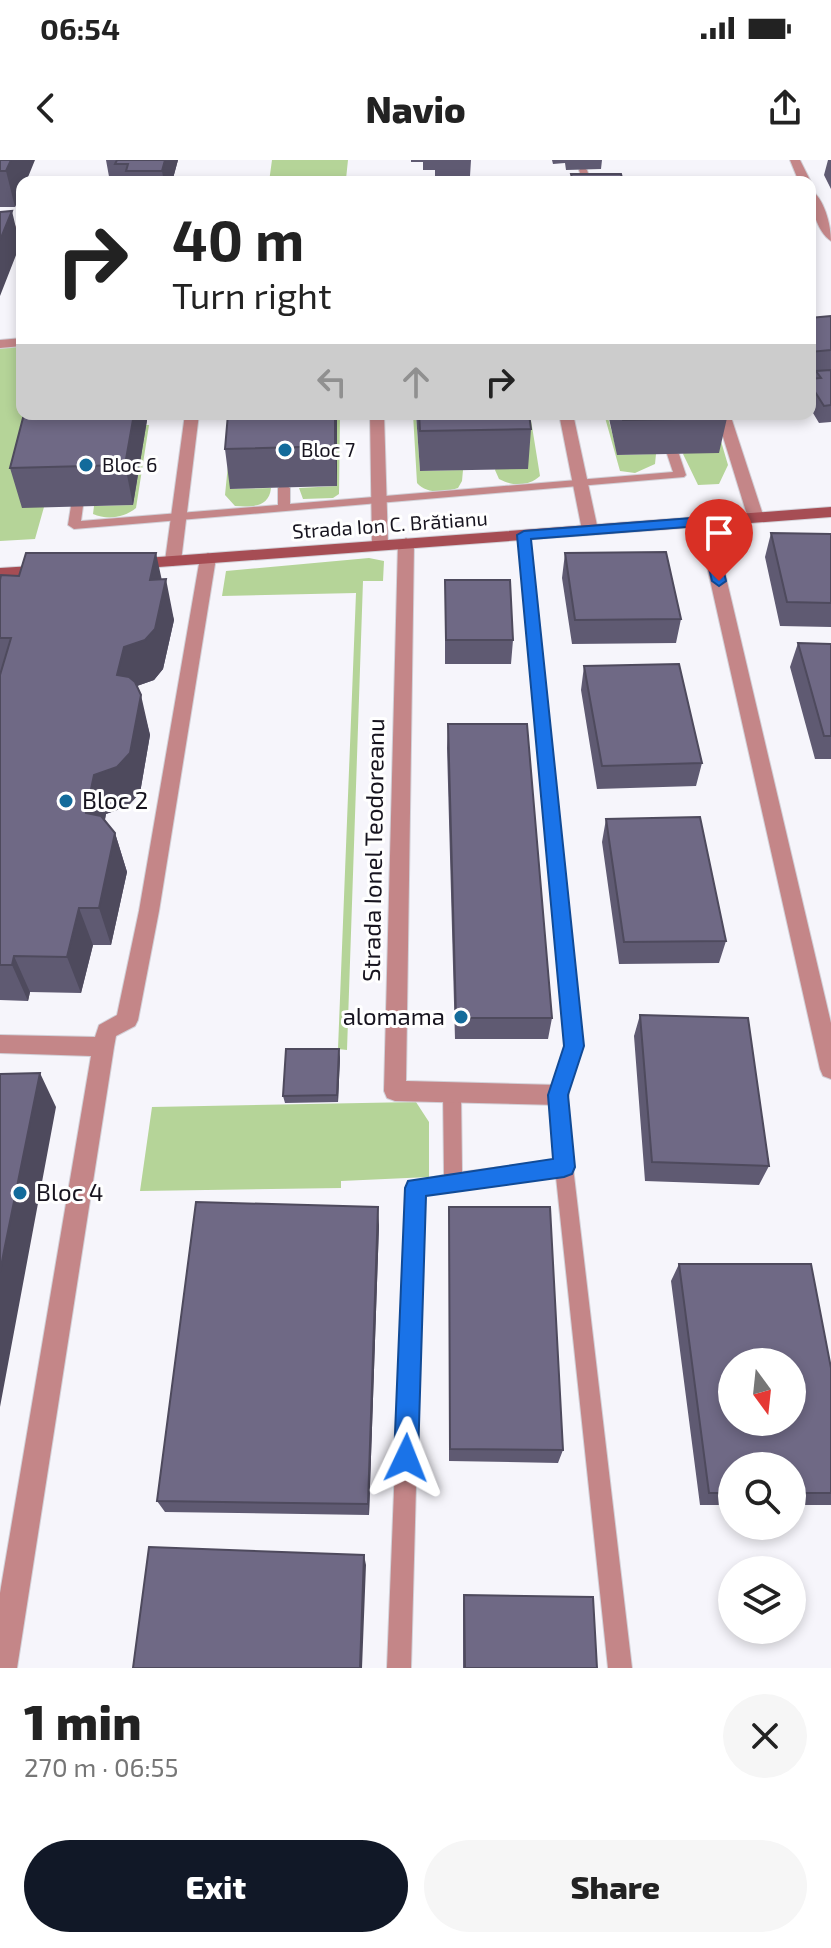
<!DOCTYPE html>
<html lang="en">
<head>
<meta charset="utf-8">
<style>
  :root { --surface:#fff; --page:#f6f6f6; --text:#222; --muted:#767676; --accent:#111827 }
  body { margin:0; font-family:"Exo 2",sans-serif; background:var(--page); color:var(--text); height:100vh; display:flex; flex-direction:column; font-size:30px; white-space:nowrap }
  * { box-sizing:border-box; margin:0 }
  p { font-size:26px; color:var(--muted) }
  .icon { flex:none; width:44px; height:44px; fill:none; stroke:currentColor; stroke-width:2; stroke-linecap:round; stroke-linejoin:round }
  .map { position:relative; height:1508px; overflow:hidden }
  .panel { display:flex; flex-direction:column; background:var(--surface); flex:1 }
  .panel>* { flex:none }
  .top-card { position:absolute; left:16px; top:16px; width:800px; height:244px; border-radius:16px; box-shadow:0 4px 12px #0003; background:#fff; color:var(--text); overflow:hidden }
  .needle { width:52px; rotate:165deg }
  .controls { position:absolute; left:718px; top:1188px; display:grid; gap:16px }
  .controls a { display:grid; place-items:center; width:88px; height:88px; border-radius:50%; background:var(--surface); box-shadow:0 4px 12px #0003; font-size:40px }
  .pin { position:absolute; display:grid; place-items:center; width:68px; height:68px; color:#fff; margin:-82px -34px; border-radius:50% 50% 50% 0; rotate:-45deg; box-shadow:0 0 8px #0007 }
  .pin .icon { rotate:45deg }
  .me { position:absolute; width:88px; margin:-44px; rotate:2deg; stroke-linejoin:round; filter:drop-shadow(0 0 6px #0008) }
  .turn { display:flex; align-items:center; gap:28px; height:168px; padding:0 24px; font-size:36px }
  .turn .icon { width:104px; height:104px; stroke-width:2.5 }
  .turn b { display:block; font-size:56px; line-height:68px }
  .lanes { display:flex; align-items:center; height:76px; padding:0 24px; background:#0003; justify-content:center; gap:40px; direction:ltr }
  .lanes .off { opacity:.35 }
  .round { display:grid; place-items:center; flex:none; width:84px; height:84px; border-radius:42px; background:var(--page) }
  .summary { display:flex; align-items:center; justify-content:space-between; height:136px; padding:0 24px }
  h1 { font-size:48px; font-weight:800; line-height:60px }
  .primary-button { display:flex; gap:16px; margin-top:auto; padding:16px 24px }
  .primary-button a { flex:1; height:92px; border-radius:48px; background:var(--accent); color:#fff; font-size:32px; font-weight:800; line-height:92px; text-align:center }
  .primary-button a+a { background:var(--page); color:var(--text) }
  .status { display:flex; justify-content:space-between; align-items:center; height:56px; padding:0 40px; background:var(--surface); direction:ltr }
  .status svg { height:22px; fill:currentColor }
  header { display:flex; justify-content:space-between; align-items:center; height:104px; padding:0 24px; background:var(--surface); font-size:36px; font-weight:800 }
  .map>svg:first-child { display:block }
  .green { fill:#b5d498 }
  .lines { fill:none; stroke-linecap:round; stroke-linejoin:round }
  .lane-casing { stroke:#d2d1d8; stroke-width:2 }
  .street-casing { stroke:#d2d1d8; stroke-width:2 }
  .secondary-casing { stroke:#d2d1d8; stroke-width:2 }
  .lane { fill:#c48688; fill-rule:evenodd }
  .street { fill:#c48688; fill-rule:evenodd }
  .secondary { fill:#a64d54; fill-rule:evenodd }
  .wall { fill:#5f5a72 }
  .shaded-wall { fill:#4e4a5d }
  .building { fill:#6f6985; stroke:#4e4a5d; stroke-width:2; fill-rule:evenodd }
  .route { fill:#1a73e8; stroke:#114b97; stroke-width:2 }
  .poi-dot { fill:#136b9b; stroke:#fff; stroke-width:3 }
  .labels { text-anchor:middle; stroke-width:6; stroke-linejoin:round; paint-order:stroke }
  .far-poi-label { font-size:20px; fill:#17141f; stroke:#fff; text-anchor:start }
  .far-street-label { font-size:20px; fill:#17141f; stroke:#fff }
  .poi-label { font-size:24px; fill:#17141f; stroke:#fff; text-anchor:start }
  .street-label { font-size:24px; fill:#17141f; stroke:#fff }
</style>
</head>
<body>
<div class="status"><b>06:54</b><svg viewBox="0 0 49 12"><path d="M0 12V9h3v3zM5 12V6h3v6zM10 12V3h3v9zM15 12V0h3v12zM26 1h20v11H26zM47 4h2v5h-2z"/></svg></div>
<header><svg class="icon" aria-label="back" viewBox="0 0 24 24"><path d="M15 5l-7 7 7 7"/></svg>Navio<svg class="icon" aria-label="share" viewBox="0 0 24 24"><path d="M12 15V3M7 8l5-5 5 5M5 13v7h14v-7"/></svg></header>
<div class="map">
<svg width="831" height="1508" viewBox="0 0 831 1508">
  <rect width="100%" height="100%" fill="#f6f5fb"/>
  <path class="green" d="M272,0h76l-2,19 -77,3z
    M22,185v69h23l-23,93h22l-9,32 -35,2v-195z
    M233,254l-3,75 41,-1c-2,20 -20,19 -36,18l-10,-11z
    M337,254h3l-1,80 -6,4 -30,1 -4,-11 38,-2z
    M413,254h3l4,57 43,-1 -1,11 -4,7c-15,5 -31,6 -41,-5z
    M520,254h10l10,62c-12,11 -28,10 -41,3l-4,-9z
    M604,254h3l11,41 38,-1 -1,10 -20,9 -15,-2z
    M713,254l15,51 -9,19 -21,1 -15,-31z
    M146,265h3l-13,83c-12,10 -29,12 -43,6l1,-8 39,-1z
    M369,398l15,3 -1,20h-20l-16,469 -9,-1 18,-456 -134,3 4,-25z
    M416,942l13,20v55l-88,4v7l-201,3 12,-84z"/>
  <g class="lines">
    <g class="lane-casing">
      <path id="lane" d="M583,7l4,3 4,12h-8l-4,-12z
        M450,14h6l1,8h-8z
        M22,66v6l-22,1v-6z
        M673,291l6,3 7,21 -2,2 -610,52 -6,-4 3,-19 6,-4 6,4 -2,15 197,-16v-17l6,-4 6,4v16l383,-32 -6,-18z
        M524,371l6,4 53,511 -16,49 6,72 59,501h-24l-52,-491 -132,18 -13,473h-24l19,-480 2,-6 36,-7 -1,-83 3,-6 6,-2 6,2 3,6 1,80 92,-12 -5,-65 16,-49 -47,-511z"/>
    </g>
    <g class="street-casing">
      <path id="street" d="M790,0h10l11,22 -1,1 -11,-1z
        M810,29c14,9 21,35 21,52 -14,-9 -21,-36 -21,-52z
        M22,178v8l-22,2v-8z
        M185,254h14l-18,147 -8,5 -8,-5z
        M370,254h14l4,131 -8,5 -8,-5z
        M559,254h14l25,116 -3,3h-10l-3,-3z
        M716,254h14l34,104 -3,3h-10l-3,-3z
        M705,357l8,5 118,501v56l-8,-3 -3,-7 -123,-547z
        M406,378l8,5 -8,538 152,4 8,3 3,7 -3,7 -8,3 -163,-4 -8,-3 -3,-7 14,-548z
        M208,393l8,5 -57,353 -21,109 -3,6 -19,10 -2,11 -97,621h-17v-75l91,-537 -91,-3v-18l95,2 4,-12 18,-10 22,-104 61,-353z"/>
    </g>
    <g class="secondary-casing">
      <path id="secondary" d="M831,347v10l-699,52 -8,-5 8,-5z
        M48,405l6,1v8l-54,4v-10z"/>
    </g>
    <use href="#lane" class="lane"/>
    <use href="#street" class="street"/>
    <use href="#secondary" class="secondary"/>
  </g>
  <path class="wall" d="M0,0l22,22v9l-7,16h-15z
    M106,0h72l-6,22h-62z
    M411,0h60l-1,16h-35v-6h-12v-8h-12z
    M552,0h50l-1,9 -35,1 -1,-7 -12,1z
    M828,0h3v29l-7,-14z
    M810,70l4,5 -4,15z
    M831,156v106l-12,1 -9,-15v-29l4,-1 1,-3h-5v-57z
    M24,254h124l-15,91 -111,3 -12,-40z
    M228,254h109v72l-107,3 -5,-40z
    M416,254h113l2,15 -3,40 -108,2z
    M608,254h117l2,4 -8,35 -102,2z
    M771,373l60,1v93l-51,-1 -15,-69z
    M565,393l116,66 -5,24 -104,1 -10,-66z
    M0,420h162l12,40 -11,49 -9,11 -17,6 13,49 -10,58 -12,13 -22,8 -1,6 10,13 12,39 -16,73h-18l-12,48 -51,-1 -2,9 -28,-1z
    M445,420l68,60 -2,24h-66z
    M798,483l33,1v115h-16l-25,-92z
    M584,506l118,97 -6,23 -99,3 -16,-99z
    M448,564l104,294 -4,21h-93l-8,-291z
    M606,659l120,122 -7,22 -100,1 -17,-122z
    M640,855l129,151 -10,19 -114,-4 -11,-145z
    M340,897l-2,45 -53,1 -2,-7z
    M449,1047l114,243 -5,13 -109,-2z
    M379,1065l-10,290 -204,-3 -8,-11z
    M679,1104l152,104v137h-39v-39h-60v39h-32l-29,-224z
    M464,1435l133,73h-134v-65z"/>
  <path class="shaded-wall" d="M11,0h24l-9,22h-4v9l-7,16 -9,-36z
    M165,0h13l-6,22h-8l-2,-11z
    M12,51l8,34 -20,51v-56z
    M134,254h14l-15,91 -8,-40z
    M335,254h2v72l-2,-40z
    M156,393l8,37 2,-11 8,41 -11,49 -9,11 -20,7 -17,-12 7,-28 26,-67z
    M141,535l9,40 -10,58 -12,13 -22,8 -8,37 -12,-38 8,-38z
    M115,673l12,39 -16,73 -12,-37z
    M79,748l14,37 -12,48 -14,-36z
    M14,796l16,36 -2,9 -16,-36z
    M339,889l1,8 -2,45 -1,-7z
    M40,913l16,34 -56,300v-135z
    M378,1047l1,18 -10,290 -1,-11z
    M364,1395l2,10 -4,103h-2z"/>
  <path class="building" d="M0,0h11l-5,11h-6z
    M117,0h48l-3,11h-36l2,-7h-13z
    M571,14h50l2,8h-50z
    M12,51l-12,29v-28z
    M831,156v34l-21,2v-34z
    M831,210v35l-7,1 -14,-22v-5l11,-1 -5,-7z
    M24,254h110l-9,51 -115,3z
    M228,254h107v32l-110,3z
    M419,254h110l2,15 -111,2z
    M621,254h104l2,4 -104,2z
    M771,373l60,1v69l-44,-1z
    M666,392l15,67 -106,1 -10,-67z
    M26,393h130l-6,27 16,-1 -11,50 -10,11 -21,7 -7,28 12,2 6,5 6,13 -11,58 -13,14 -23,8 -8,38 15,3 14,17 -16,75h-20l-12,49 -53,-1 -2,9h-12v-290l11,-37h-11v-58l1,-5 18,1z
    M445,420h65l3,60h-67z
    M798,483l33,1v92h-7z
    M679,504l23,99 -100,3 -18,-100z
    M448,564h79l25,294h-96z
    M700,657l26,124 -102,1 -18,-123z
    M640,855l108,3 21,148 -117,-4z
    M286,889h53l-2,46 -54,1z
    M40,913l-36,178 -4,21v-198z
    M196,1042l182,5 -10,297 -211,-3z
    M449,1047h101l13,243 -113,-1z
    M679,1104h132l20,104v125h-39v-27h-60v27h-23zM732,1202h60v60h-60z
    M149,1387l215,8 -4,113h-227z
    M464,1435l129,2 4,71h-132z"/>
  <path class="route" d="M705,357l7,5 14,59 -7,5 -7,-5 -13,-55 -168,13 53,507 -16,49 7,72 -3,7 -8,3 -138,19 -8,262 -3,8 -9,4 -8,-4 -4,-8 11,-270 3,-7 145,-22 -5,-64 16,-49 -47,-511 7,-4z"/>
  <g class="poi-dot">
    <circle cx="285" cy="290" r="8"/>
    <circle cx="86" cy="305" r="8"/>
    <circle cx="66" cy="641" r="8"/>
    <circle cx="461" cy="857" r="8"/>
    <circle cx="20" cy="1033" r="8"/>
  </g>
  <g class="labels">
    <g class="far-poi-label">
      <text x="301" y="297">Bloc 7</text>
      <text x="102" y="312">Bloc 6</text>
    </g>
    <g class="far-street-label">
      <text transform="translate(390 365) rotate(-4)" y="7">Strada Ion C. Brătianu</text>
    </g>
    <g class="poi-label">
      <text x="82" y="649">Bloc 2</text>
      <text x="445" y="865" text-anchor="end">alomama</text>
      <text x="36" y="1041">Bloc 4</text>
    </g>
    <g class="street-label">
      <text transform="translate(374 690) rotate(-89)" y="8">Strada Ionel Teodoreanu</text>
    </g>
  </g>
</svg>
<div class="controls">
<a><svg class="needle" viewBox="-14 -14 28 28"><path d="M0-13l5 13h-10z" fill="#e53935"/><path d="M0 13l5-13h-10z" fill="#767676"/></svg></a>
<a><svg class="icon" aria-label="search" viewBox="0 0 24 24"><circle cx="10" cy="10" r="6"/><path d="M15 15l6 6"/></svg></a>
<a><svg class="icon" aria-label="layers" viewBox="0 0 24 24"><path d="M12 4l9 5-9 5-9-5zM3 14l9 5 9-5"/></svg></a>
</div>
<div class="pin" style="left:719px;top:421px;background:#d93025"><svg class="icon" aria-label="arrive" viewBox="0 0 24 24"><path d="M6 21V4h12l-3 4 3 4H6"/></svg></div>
<svg class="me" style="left:406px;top:1298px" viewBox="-20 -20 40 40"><path d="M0-17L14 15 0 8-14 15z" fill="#1a73e8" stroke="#fff" stroke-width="4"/></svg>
<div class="top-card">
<div class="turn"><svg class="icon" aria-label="right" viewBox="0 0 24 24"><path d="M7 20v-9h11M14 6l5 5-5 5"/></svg><div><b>40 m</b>Turn right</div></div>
<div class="lanes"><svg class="icon off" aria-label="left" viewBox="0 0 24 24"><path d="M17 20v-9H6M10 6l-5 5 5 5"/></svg><svg class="icon off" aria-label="ahead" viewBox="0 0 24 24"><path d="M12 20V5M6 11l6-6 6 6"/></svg><svg class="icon" aria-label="right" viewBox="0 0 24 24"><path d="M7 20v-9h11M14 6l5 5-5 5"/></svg></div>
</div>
</div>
<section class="panel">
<div class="summary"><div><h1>1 min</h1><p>270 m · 06:55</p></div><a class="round"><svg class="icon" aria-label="close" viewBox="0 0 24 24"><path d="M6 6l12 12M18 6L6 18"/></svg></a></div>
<div class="primary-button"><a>Exit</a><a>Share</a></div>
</section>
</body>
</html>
